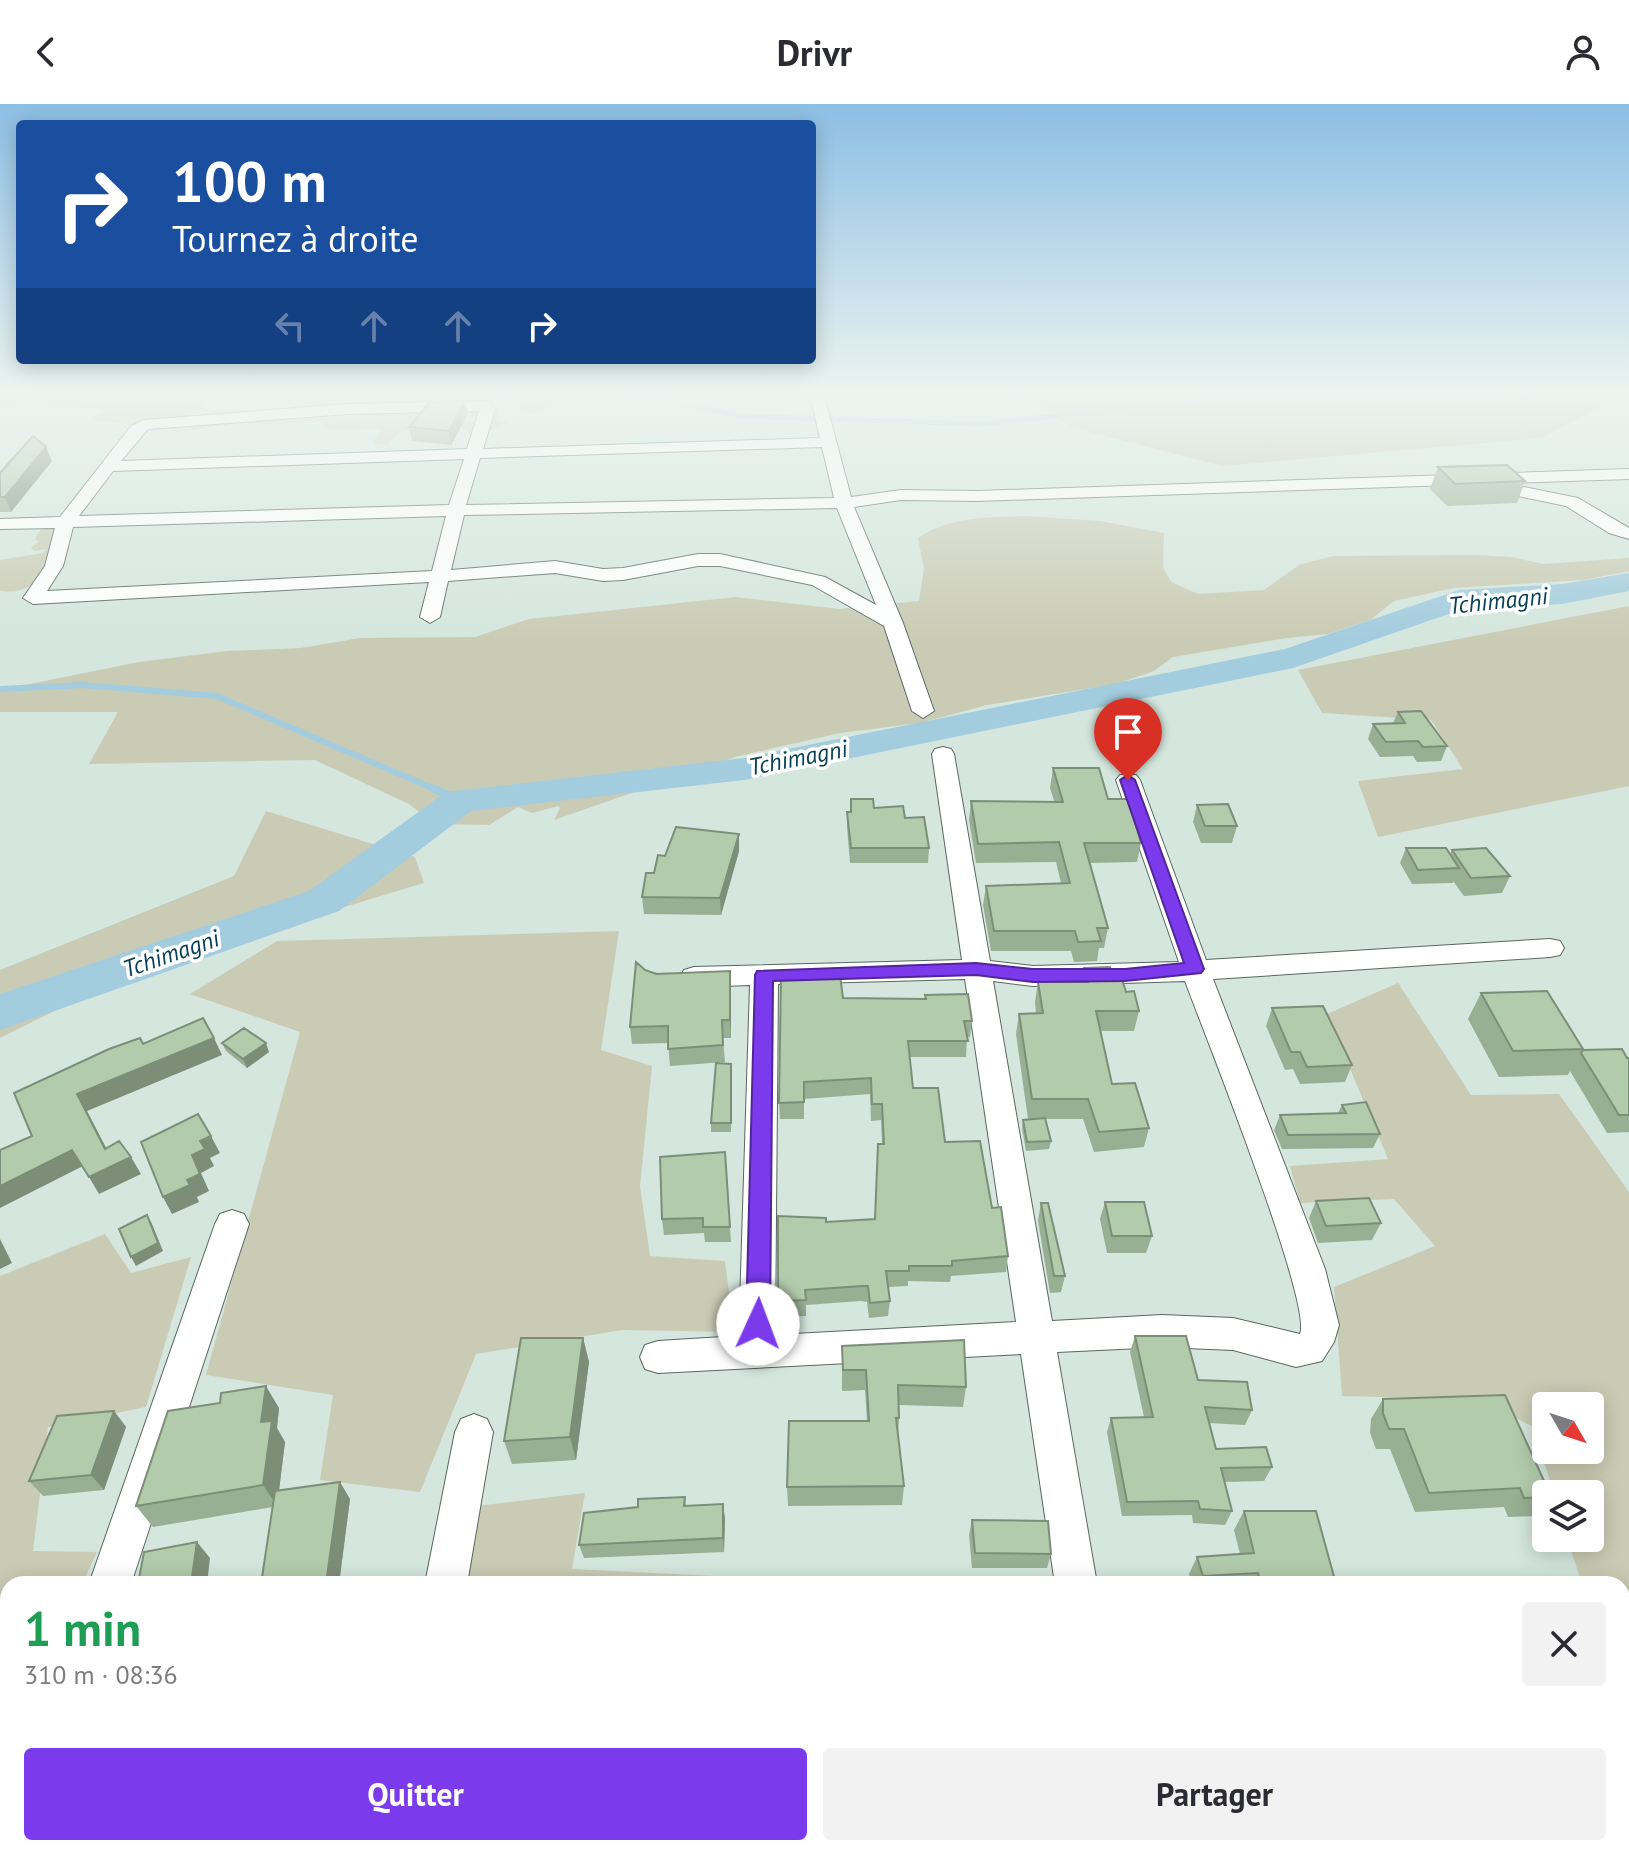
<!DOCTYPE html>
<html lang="fr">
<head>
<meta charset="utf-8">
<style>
  :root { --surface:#fff; --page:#f2f2f3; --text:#2b2b33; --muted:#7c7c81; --accent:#7c3aed }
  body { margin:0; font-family:"PT Sans",sans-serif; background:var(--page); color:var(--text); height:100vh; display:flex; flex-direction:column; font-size:30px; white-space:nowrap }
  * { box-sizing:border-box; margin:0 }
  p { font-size:26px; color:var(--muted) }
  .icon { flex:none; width:44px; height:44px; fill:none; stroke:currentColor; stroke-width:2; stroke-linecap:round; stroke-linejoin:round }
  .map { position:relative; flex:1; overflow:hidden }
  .details { position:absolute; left:0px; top:1472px; width:1630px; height:280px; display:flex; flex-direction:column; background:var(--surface); border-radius:24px 24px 0 0; box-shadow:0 4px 20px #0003 }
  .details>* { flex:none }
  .hud { position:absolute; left:16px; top:16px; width:800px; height:244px; border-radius:8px; box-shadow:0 4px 20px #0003; background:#1a4fa0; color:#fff; overflow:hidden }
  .needle { width:52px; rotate:129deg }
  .buttons { position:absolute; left:1532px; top:1288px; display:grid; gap:16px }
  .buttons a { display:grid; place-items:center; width:72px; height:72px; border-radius:8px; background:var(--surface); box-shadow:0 4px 20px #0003; font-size:40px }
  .pin { position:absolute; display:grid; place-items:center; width:68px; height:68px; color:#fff; margin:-82px -34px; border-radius:50% 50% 50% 0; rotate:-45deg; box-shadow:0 0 8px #0007 }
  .pin .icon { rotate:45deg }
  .me { position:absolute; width:88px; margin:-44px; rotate:2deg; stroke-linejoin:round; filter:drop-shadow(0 0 6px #0008) }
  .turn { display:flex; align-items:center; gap:28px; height:168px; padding:0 24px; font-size:36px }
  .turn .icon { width:104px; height:104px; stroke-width:2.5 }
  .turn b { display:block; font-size:56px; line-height:68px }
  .lanes { display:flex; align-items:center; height:76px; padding:0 24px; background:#0003; justify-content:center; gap:40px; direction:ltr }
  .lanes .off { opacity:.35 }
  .round { display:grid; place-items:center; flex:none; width:84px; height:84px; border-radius:8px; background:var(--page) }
  .head { display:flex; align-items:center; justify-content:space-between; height:136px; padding:0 24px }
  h1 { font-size:48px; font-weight:700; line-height:60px; color:#1e9e55 }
  .primary-button { display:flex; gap:16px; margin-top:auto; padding:16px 24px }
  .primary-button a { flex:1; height:92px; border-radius:8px; background:var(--accent); color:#fff; font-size:32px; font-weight:700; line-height:92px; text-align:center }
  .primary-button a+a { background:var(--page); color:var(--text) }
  header { display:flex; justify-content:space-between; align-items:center; height:104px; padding:0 24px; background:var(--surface); font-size:36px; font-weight:700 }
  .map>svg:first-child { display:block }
  .green { fill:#cacbb4; fill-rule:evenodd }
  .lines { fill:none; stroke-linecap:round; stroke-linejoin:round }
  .stream-far2 { stroke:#a3ccde; stroke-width:5 }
  .stream-far1 { stroke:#a3ccde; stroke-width:6 }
  .stream { stroke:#a3ccde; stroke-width:8 }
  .river { fill:#a3ccde; fill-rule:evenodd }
  .minor-casing { stroke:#586861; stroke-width:2 }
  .minor { fill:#fff; fill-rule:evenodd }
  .wall { fill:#99af93 }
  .shaded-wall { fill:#7d8e78 }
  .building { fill:#b2cbab; stroke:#7d8e78; stroke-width:2 }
  .route { fill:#7c3aed; stroke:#51269a; stroke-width:2 }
  .labels { text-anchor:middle; stroke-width:7; stroke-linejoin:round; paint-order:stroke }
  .water-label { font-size:24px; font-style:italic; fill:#054054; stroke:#fff }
</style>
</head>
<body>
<header><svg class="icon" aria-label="back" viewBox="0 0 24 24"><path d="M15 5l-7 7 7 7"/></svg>Drivr<svg class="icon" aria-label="person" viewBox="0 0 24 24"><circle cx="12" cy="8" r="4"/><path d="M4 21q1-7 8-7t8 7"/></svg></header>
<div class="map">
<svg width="1629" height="1752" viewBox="0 0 1629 1752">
  <rect width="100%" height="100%" fill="#d4e6de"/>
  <path class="green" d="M0,291h213l-18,23 -60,7 -44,-5 13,-11 -76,-4 -28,3z
    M261,291h217l-8,5 30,10 -4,10 12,2 -12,7 -26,5 -13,-10 23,-4 -1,-3 -21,-1 -29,13 -27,2 -15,14 -15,-2 10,-13 -53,-1 -9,-7 -38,3 -39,-2 -66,9 -14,-5 32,-4 20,-12 74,-3 12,-7 -45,1z
    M519,291h62l-48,19 -15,-5 -1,-5 -7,-3z
    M1025,291h604v3h-11l-76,40 -320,28 -149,-38z
    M1024,412l76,5 64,12 -1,34 8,15 27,12 66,-4 35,-25 34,-9 145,-1 33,2 32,7 86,-6v13l-45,9 -130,8 -60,13 -24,19 -42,14 -41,4 -114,19 -19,14 -38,13 -129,21 -67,18 -80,10 -105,24 -181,63 6,-12 -2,-2 -26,7 -14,-6 -29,18 -54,-1 -26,-20 -94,-44 -226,4 29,-52h-118v-22l139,-28 88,-11 74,-3 59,-10 115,-1 54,-18 207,-22 103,12 80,-8 5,-32 -6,-31c33,-22 68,-20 106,-22z
    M61,419c-12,33 -16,74 -61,68v-31l43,-7 3,-4 -11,2 -4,-3 8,-7 -4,-1c6,-15 11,-16 26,-17z
    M1629,502v180l-251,51 -20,-56 105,-12 -32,-49 -109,-7 -24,-43z
    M266,707l149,46 9,26 -285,86 -139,69v-68l234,-94z
    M619,827l-18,119 51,16 -12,120 10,70 75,5 9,71 -112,-2 -146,24 -56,138 -100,-12 13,-85 -127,-20 94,-343 -110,-38 87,-53z
    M1398,879l73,112 88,-1 70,98v398l-7,2v-8h-40l-15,-46h23v-44h-36l-21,-67 -51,-27 -140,-4 -8,-109 101,-41 -41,-47 -94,4 -10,-37 98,-7 -61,-145zM1546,1302h44v44h-44z
    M105,1130l26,39 60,-16 -45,150 -98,20 -15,124 64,1 -15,32h-74v64h-8v-372z
    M585,1389l-13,76 302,15h-413l15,-78z
    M618,1744h301l-7,8h-294z
    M1229,1744h181l2,8h-182z
    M1459,1744h100l4,8h-102z"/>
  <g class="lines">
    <path class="stream-far2" d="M635,291l107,21 238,8 233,-24 280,-5"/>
    <path class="stream-far1" d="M0,585l83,-4 134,11 220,94"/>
    <path class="stream" d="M432,684l28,12"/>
    <path class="river" d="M1629,469v18l-67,13 -99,5 -170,59 -549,112 -273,31 -132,100 -339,119v-36l309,-103 137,-99 298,-34 541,-109 174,-59 103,-6z"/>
    <g class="minor-casing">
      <path id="minor" d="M810,291h14l27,102 50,-7 76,1 652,-22v10l-652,22 -76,-1 -47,7 49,116 31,88 -11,7 -11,-7 -28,-85 -72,-41 -92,-19h-22l-75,14 -20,1 -48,-8 -107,8 -8,36 -10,6 -10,-6 9,-35 -396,22 -10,-6 22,-32 10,-38 -55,1v-10l60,-2 71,-91 13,-6 204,-16 137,-3 5,2 5,7 -12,39 337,-11zM479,307l-12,38 -346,12 27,-32 200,-15zM822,343l12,51 -368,7 14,-47zM464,355l-15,46 -370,11 34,-45zM837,404l39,97 -51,-28 -105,-23h-22l-75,14 -20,1 -48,-8 -104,9 13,-55zM446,412l-14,55 -385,20 16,-25 10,-39z
        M1524,383l54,11 51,30v11l-20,-6 -43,-27 -48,-10 -3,-4z
        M943,643l8,2 3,5 36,207 43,5 146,-4 -63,-182 4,-5h16l4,5 66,180 344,-21 10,2 4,7 -4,7 -10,2 -337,22 112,290 14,56 -5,17 -12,19 -26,6 -63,-17 -71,-3 -105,5 40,232h-42l-34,-230 -363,19 -13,-4 -5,-12 5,-12 13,-4 81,-5 11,-351 -56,2 -10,-3 -4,-7 4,-7 10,-3 268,-7 -30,-206 3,-5zM965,875l51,343 -241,13 3,-351zM993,877l40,5 152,-5c18,49 128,323 115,353l-67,-16 -71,-3 -110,6z
        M232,1106l12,4 5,10 -118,360h-42l126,-360 5,-10z
        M474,1310l13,5 6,13 -26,152h-42l30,-152 6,-13z
        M8,1726v18h37l-3,8h-42v-14z
        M373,1744h48l-1,8h-48z
        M1107,1744h48l2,8h-48z"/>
    </g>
    <use href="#minor" class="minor"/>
  </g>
  <path class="wall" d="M465,297l3,13 -17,31 -39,-4 -3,-14z
    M52,357l-41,51h-11v-39z
    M1438,363l87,14 -8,22 -70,3 -17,-17z
    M1398,608l49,34 -6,15 -24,1 -4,-6 -33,1 -12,-18 5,-15 20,-1z
    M1053,664l55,31 33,44 -4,19 -47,1 18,65 -4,20h-5l-2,13 -23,1 -3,-11h-80l-8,-46 3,-19 75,-3 -5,-21 -80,1 -7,-43 2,-19h83l-4,-13z
    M1197,701l40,21 -5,17h-31l-8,-21z
    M874,704l31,10 24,30 -1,15h-78l-3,-36v-15z
    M1406,744l44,6 2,-4 58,26 -8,17 -38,3 -11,-15v2l-41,1 -12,-21z
    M739,747l-18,64 -77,-1 -2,-17 12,-24z
    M1084,864l28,6 27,37 -5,20h-34l12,53 37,44 -5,19 -50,5 -11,-33h-38l6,22 -2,8 -23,2 -4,-23 1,-8 5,-1 -12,-85 3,-20h17l-1,-12 3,-20h44z
    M645,866l86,19v49h-8l2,24 -55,4 -2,-23 -36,1 -2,-17z
    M1481,889l102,56v1l46,8v74l-22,1 -37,-62 -2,4 -69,2 -31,-58z
    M843,894l129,23 -2,16h-3l-1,20h-57l4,31 32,54 47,66 16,48 -2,16 -55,4 -1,6 -42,-1v5l-20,1 2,14 -2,15 -19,2 -2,-16 -6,-1 -55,4v11l-28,1v-16l48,-79 49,-3 7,-75 -1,-24 -10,1 -1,-27 -66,5v20h-24l-1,-16z
    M1272,904l80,57 -7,17 -45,2 -7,-15 -8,1 -19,-44z
    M222,939l47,9 -22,16 -21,-17z
    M731,969v59h-20v-9z
    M1342,1001l38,29 -7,14 -91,1 -8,-19 6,-15 58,-2z
    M725,1048l6,90h-26l-1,-9 -40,2 -2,-16z
    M1316,1097l65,22 -9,17 -54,3 -9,-25z
    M1105,1098l47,34 -6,17h-39l-7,-34z
    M1041,1099l24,73 -4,16 -11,1 -12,-72z
    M1135,1232l63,44 54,30 -7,15 -36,-2 7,26 56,18 -8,14 -40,1 8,29 -7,14 -32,-2 -1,-8 -70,1 -15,-84 4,-14 33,-1 -14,-65z
    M583,1234l6,24 -13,98 -64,4 -8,-23z
    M842,1242l124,41 -3,20 -64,-2v13l-1,17 6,51 -2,19 -114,1 -1,-19 80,-66 -2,-31 -23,1z
    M1383,1295l163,95v9l-12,13 -26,1 -4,-10 -89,5 -25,-63h-14l-6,-16 1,-14z
    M279,1304l-2,20 8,14 -6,49 71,8 -11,85h-78l12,-77 -120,20 -17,-21z
    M114,1307l12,16 -22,63 -61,6 -14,-15z
    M685,1393l1,9 39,12 -1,34 -140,6 -5,-13 59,-38z
    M1244,1407l92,73h-145l-2,-10 8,-17 43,-3 -6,-24z
    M972,1416l79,34 -4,14h-75l-3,-33z
    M1629,1511v129l-7,-17v-111z
    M1622,1644h7v85h-7z
    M929,1744h35l1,8h-36z
    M1009,1744h85l1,4 -3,4h-83z
    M1422,1744h52l2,8h-52z"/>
  <path class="shaded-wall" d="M465,297l3,13 -17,31 -2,-14z
    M46,343l6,14 -41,51 -6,-15z
    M739,730v17l-18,64 -1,-17z
    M730,867l1,18v49l-1,-18z
    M214,934l8,17 -135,56 28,54 16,-8 10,17 -42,20 -10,-17 16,-28 -28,-55z
    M266,939l3,9 -22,16 -4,-9z
    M211,1032l9,17 -10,5 4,8 -13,7 8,18 -12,6 2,5 -27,12 -9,-17 24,-17 5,-25 8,-14z
    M72,1046l11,16 -83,42v-22z
    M147,1111l5,9 11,27 -27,15 -5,-9z
    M0,1135l12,24 -12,6z
    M583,1234l6,24 -13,98 -6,-23z
    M266,1282l13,22 -2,20 8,14 -8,64 -14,-21 -2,-63z
    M114,1307l12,16 -22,63 -13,-15z
    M340,1378l10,17 -11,85h-13z
    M723,1400l2,14 -1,34 -1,-14z
    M197,1438l13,16 -3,26h-16z
    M3,1562l5,4v43l-8,25v-64z
    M343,1744h12l-2,8h-12z"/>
  <path class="building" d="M465,297l-16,30 -40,-4 21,-25z
    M33,332l13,11 -41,50h-5v-24z
    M1507,361l18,16 -70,3 -17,-17z
    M1421,607l26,35 -24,1 -5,-6 -32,1 -13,-18 32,-1 -7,-11z
    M1053,664h46l9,31h20l13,44h-57l24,85h-11l4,13 -23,1 -3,-11h-81l-8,-45 84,-3 -11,-41 -81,2 -7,-43 92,1z
    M851,695h22l1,9 29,-2 2,12 19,-1 5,31h-78l-4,-36h4z
    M1228,700l9,22h-32l-8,-21z
    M676,723l63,7 -19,64 -78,-1 4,-24h8l4,-18 7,1z
    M1406,744h40l13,20 -41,2z
    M1486,744l24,28 -39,2 -19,-28z
    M636,858l9,8 11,4 74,-3v49h-8l1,25 -55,4v-23l-38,1z
    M1110,863l2,7 8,-1 6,19 8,-1 5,20h-43l16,73 23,-1 14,45 -50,4 -11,-33h-56l-13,-85 24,-1 -5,-31h50l-4,-14z
    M840,871l3,23 83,1 -1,-4 43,-1 4,27h-8l4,20h-60l5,47h25l7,54 35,-1 12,67 9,-1 7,49 -56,5v5h-43v5h-23l4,30 -20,2 -2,-17h-6l-57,4 1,10 -28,1v-85l48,2v4l49,-3 3,-75h6l-2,-40h-10l-1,-26 -67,4v20l-25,1 2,-127z
    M1547,887l36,58 -70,2 -32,-58z
    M1323,902l29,59 -45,2 -7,-15h-9l-19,-44z
    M203,914l11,20 -137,56 28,55 14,-8 12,16 -42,20 -17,-27 -72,36v-36l32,-14 -18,-43 95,-44 31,-11 3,6z
    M244,924l22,15 -23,16 -21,-16z
    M1622,945l5,9h2v57h-10l-38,-62 2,-3z
    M716,959l15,1v59h-20z
    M1366,998l14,32 -92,1 -8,-20 66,-2 -4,-8z
    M198,1010l13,22 -11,5 5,8 -13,6 8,19 -13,6 3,5 -27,12 -22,-55z
    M1045,1014l6,23 -24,1 -4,-22z
    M725,1048l5,75h-27v-9l-41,1 -2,-62z
    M1369,1094l12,25 -55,3 -10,-25z
    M1105,1098h39l8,34h-40z
    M1041,1099h7l17,73h-11z
    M147,1111l11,28 -27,14 -12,-28z
    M1135,1232h51l12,44 49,2 5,28 -47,-3 11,42 50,-2 6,20 -51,1 11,43 -32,-2 -2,-8 -71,1 -16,-84 42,-1z
    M521,1234h62l-13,99 -66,4z
    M964,1236l2,47 -68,-2 1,33h-3l8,68 -117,1 2,-66h80l-3,-51h-23l-1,-24z
    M266,1282l-5,36 11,-1 -9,64 -127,21 32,-95 52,-8 1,-10z
    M1505,1291l45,99h-4v3l-22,1 -4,-10 -91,5 -25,-64h-15l-6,-16v-14z
    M114,1307l-23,64 -62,6 28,-65z
    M340,1378l-14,102h-65l14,-93z
    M685,1393l-1,9 39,-2v34l-144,7 5,-32 54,-6v-8z
    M1244,1407h72l20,73h-75l-3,-11 -55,3 -6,-19 57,-4z
    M972,1416l76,1 3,33 -76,-1z
    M197,1438l-6,42h-53l6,-32z
    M1629,1511v83l-7,-15v-67z
    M1622,1644h7v62l-7,-20z
    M194,1744h149l-2,8h-150z
    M932,1744h32l1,8h-32z
    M1014,1744h80l1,4 -81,2z
    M1439,1744h35l2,8h-35z
    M1201,1748l2,4h-40z"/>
  <linearGradient id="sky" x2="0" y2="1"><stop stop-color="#8cbee4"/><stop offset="0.54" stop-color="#ecf4f0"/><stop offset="1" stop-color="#ecf4f0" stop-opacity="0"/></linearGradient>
  <rect width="1629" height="536" fill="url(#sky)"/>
  <path class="route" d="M1128,671l7,5 69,189 -3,4 -76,8 -92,1 -57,-7 -203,6 -3,343 -4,7 -8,3 -8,-3 -4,-7 9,-349 2,-4 219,-8 57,6h92l59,-6 -64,-183z"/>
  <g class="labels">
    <g class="water-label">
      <text transform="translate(1498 497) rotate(-6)" y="8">Tchimagni</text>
      <text transform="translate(798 654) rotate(-11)" y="8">Tchimagni</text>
      <text transform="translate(171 850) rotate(-19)" y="8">Tchimagni</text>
    </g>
  </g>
</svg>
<div class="buttons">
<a><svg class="needle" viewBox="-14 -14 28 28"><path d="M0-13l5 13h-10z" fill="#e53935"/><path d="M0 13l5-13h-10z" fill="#7c7c81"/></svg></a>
<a><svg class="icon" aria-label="layers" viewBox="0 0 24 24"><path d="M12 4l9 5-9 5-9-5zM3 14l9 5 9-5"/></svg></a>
</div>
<div class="pin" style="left:1128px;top:676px;background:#d93025"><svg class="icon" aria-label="arrive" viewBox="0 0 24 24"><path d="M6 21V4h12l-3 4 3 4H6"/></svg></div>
<svg class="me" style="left:758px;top:1220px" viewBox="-20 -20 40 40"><circle r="19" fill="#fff"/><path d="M0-13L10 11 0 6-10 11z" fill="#7c3aed"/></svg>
<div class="hud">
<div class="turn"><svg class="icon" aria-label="right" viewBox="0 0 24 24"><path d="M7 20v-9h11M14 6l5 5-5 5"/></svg><div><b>100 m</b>Tournez à droite</div></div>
<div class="lanes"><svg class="icon off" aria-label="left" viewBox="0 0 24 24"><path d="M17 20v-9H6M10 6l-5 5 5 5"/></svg><svg class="icon off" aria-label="ahead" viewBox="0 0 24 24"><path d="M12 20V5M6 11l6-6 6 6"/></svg><svg class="icon off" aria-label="ahead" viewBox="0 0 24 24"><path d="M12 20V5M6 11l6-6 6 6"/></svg><svg class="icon" aria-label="right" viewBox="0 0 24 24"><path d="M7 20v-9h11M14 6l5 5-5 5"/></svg></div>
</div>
<section class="details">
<div class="head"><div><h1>1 min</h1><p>310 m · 08:36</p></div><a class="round"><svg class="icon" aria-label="close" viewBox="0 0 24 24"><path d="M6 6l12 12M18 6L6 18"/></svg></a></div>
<div class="primary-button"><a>Quitter</a><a>Partager</a></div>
</section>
</div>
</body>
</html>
